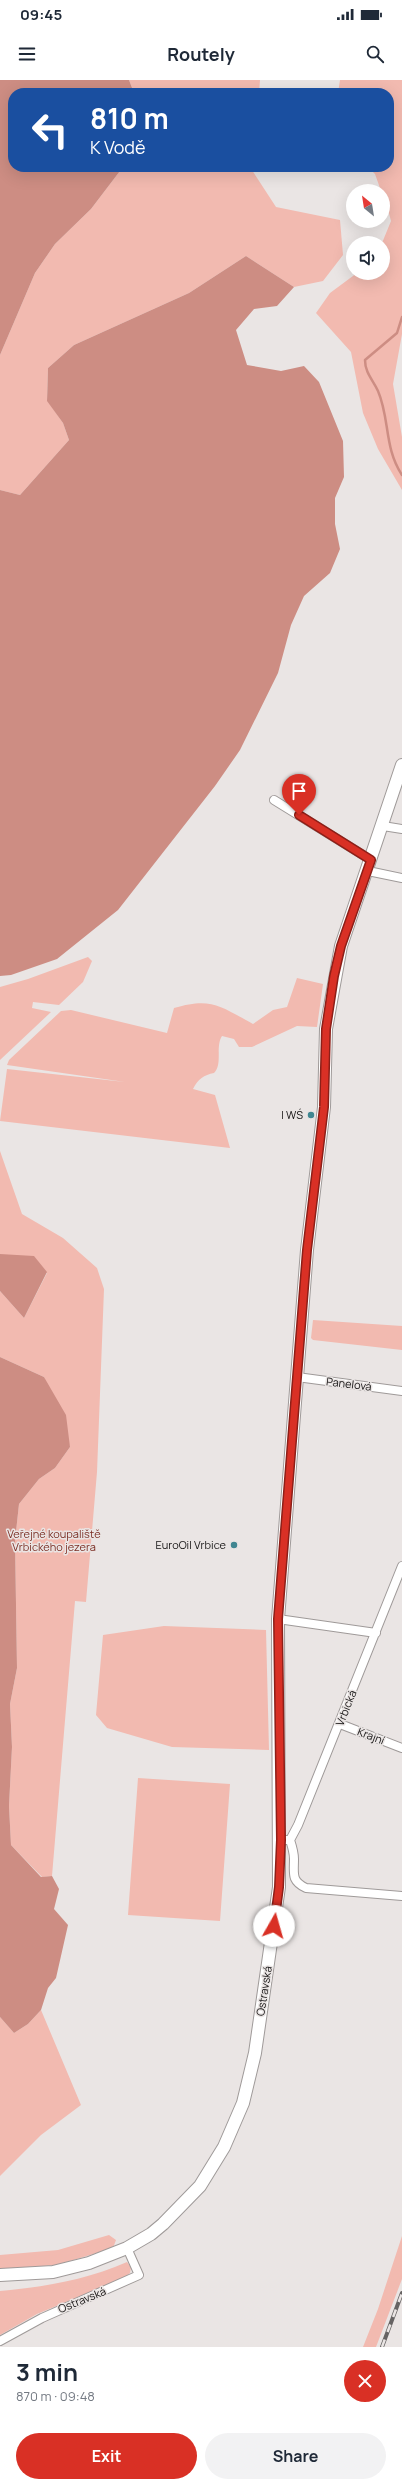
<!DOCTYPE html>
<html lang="en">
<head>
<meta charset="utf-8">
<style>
  :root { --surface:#fff; --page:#f2f2f3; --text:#1f2937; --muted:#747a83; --accent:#d93025 }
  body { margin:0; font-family:Manrope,sans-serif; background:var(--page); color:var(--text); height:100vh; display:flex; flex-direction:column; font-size:15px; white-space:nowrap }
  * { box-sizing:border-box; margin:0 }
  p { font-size:13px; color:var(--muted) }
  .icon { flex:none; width:22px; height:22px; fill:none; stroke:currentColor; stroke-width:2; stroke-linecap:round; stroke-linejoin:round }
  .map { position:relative; height:2267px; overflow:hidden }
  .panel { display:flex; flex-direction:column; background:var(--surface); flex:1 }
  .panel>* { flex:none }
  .banner { position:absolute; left:8px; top:8px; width:386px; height:84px; border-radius:16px; box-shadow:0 4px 16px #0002; background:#1a4fa0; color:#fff; overflow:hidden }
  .needle { width:26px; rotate:330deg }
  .controls { position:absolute; left:346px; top:104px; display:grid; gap:8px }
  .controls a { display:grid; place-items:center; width:44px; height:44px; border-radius:50%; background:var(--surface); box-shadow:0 4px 16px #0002; font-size:20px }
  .pin { position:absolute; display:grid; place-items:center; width:34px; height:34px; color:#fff; margin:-41px -17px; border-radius:50% 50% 50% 0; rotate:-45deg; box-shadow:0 0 4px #0007 }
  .pin .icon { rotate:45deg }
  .me { position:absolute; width:44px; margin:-22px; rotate:7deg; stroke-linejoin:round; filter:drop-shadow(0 0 3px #0008) }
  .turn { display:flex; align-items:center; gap:14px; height:84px; padding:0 16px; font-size:18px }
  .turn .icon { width:52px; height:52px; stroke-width:2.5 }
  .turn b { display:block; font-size:28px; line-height:34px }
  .round { display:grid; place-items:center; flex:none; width:42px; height:42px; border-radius:21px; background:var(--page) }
  .headline { display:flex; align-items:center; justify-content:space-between; height:68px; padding:0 16px }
  h1 { font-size:24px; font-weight:700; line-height:30px }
  .button { display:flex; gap:8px; margin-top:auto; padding:8px 16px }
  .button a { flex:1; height:46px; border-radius:24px; background:var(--accent); color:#fff; font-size:16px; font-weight:700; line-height:46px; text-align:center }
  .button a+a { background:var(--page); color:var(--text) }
  .status { display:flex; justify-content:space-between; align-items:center; height:28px; padding:0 20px; background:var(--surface); direction:ltr }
  .status svg { height:11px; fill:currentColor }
  header { display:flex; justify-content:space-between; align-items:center; height:52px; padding:0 16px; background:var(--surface); font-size:18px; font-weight:700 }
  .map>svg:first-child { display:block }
  .green { fill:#f2bab0 }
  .water { fill:#cd8d83 }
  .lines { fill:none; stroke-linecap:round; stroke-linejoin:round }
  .stream { stroke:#cd8d83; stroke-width:2.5 }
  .street-casing { stroke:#9f9a99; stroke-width:10 }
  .secondary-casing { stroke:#9f9a99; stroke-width:14 }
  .street { stroke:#fff; stroke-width:8 }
  .secondary { stroke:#fff; stroke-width:12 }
  .rail-casing { stroke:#666363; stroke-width:4 }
  .rail { stroke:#eae5e4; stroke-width:2.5; stroke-dasharray:8; stroke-linecap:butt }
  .route-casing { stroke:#8d1f18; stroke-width:10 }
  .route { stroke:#d93025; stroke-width:7 }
  .poi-dot { fill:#408691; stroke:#eae5e4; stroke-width:1.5 }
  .labels { text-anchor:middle; stroke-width:3; stroke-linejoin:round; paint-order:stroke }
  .poi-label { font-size:11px; fill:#161414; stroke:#eae5e4; text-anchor:end }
  .street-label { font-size:11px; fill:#161414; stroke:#eae5e4 }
  .park-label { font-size:11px; fill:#7c2f25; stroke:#eae5e4 }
</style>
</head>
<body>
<div class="status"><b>09:45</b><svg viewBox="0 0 49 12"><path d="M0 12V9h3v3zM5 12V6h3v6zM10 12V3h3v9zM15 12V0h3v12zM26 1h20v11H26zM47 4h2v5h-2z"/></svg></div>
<header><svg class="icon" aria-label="menu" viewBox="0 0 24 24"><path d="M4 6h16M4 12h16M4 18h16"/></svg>Routely<svg class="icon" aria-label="search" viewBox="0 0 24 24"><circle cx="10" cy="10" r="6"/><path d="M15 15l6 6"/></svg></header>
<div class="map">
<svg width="402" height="2267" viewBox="0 0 402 2267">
  <rect width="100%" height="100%" fill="#eae5e4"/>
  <path class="green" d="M129,0h131l-1,13h-125z
    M340,0h62v254l-9,50 9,53v53l-24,-41 -15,-36 -12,-61 -35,-39 14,-20 27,-20h26l-1,-30 9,-22 -8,-30h-2l-6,-17 -7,-7h21v-74h-51z
    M123,87h127l26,40 64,13 3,35 -20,26 -29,6 -48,-31 -57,37 -115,52 -26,23 -1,32 16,23 6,17 -49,55 -20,-5v-135l35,-82 20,-29 36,-35z
    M88,877l4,4 -9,21 -24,23 -26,-3 -1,6 19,4 -51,48v-73l28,-8z
    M297,898l26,6 -6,43 -20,-1 -45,21h-13l-5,-8 -12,-3c-7,11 1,28 -8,37 -10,2 -16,6 -21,16l22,6 15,53 -230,-27 7,-52 118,13 -118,-17 2,-5 52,-49 10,-1 96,23 7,-25c37,-11 46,-2 79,16l20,-14 14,-3z
    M0,1071l22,63 41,24 34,30 7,21 -7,183 -11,130 -11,-1 -23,275 -10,1 -31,-32 -2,-39 3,-59 -2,-43 7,-36 -2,-127 4,-37 20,-25 16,-11 15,-21 -26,-70 -44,-20v-66l24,27 23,-45 -47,-19z
    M313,1240l89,6v24l-89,-10 -2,-2z
    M164,1546l102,4 3,120 -97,-3 -65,-19 -11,-13 7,-80z
    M138,1698l92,6 -10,137 -92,-6z
    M41,1930l40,95 -40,30 -41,41v-159l14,16 14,-9z
    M109,2155l7,5 -3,8 -56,17 -57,4v-14l58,-5z
    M402,2156v43l-26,68h-13l15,-38z
    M127,2182l4,5 -1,6 -6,5 -87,36 -37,21v-44c44,-4 86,-11 127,-29z"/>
  <path class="water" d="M0,0h129l5,13h-121v74h110l-32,42 -36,35 -20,29 -35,82z
    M246,176l48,31 -17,19 -23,3 -18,21 11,35 34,6 23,-5 15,16 24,59 1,36 -9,21v26l5,25 -10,24 -26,23 -13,29 -13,48 -38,77 -25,36 -97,124 -61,49 -46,16 -11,1v-486l20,5 49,-55 -6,-17 -16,-22 1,-33 26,-23 115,-52z
    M0,1174l34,2 13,16 -23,46 -24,-27z
    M0,1277l44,20 22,38 4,32 -15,21 -16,11 -20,25 -4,37 2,127 -7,36 2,43 -3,59 2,39 30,32 11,-1 7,13 -5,20 14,16 -12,53 -8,10 -7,22 -13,14 -14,9 -14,-16z"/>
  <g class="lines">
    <path class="stream" d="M402,237l-5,16 -32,27c0,13 8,20 13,31 12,28 6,57 24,84"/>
    <g class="street-casing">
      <path id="street" d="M274,720l97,60
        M383,746l19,3
        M368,791l34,7
        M297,1297l105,14
        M278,1539l98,14
        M340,1644l62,24
        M281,1760h9l8,-15 104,-259
        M290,1760c2,6 4,13 4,19 0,15 -3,22 12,29l96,8
        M0,2261l42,-23 97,-43 -12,-27"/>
    </g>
    <g class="secondary-casing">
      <path id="secondary" d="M0,2195l53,-3 36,-9 38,-15 24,-14 12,-10 37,-38 24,-39 19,-44 12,-50 24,-166 -1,-268 29,-369 17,-143 2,-78 15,-83 61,-181"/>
    </g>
    <use href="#street" class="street"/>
    <use href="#secondary" class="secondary"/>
    <g class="rail-casing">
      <path id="rail" d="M382,2267l20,-54"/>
    </g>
    <use href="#rail" class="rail"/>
  </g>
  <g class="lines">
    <g class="route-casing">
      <path id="route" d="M274,1846l5,-39 2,-47 -3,-221 29,-369 17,-143 2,-78 8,-53 7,-30 30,-86 -72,-45"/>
    </g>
    <use href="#route" class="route"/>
  </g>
  <g class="poi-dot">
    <circle cx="311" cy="1035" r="4"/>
    <circle cx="234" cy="1465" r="4"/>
  </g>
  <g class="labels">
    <g class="poi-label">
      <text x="303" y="1039">I WŚ</text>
      <text x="226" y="1469">EuroOil Vrbice</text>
    </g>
    <g class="street-label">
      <text transform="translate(349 1304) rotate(7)" y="4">Panelová</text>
      <text transform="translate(346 1628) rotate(-68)" y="4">Vrbická</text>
      <text transform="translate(371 1656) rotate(21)" y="4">Krajní</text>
      <text transform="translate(264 1911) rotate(-81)" y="4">Ostravská</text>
      <text transform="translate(82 2220) rotate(-22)" y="4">Ostravská</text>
    </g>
    <g class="park-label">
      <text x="54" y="1458">Veřejné koupaliště<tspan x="54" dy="13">Vrbického jezera</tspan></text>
    </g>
  </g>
</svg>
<div class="controls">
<a><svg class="needle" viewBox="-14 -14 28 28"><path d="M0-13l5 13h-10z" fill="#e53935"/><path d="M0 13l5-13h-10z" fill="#747a83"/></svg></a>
<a><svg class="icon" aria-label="sound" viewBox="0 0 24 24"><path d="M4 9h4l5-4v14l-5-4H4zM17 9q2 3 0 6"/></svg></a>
</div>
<div class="pin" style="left:299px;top:735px;background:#d93025"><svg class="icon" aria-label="arrive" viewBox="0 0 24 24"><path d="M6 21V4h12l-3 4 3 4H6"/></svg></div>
<svg class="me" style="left:274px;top:1846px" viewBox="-20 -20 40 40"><circle r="19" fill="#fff"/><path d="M0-13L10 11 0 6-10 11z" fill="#d93025"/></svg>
<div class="banner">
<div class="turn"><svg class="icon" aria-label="left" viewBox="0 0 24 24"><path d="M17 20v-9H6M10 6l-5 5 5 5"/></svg><div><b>810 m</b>K Vodě</div></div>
</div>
</div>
<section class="panel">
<div class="headline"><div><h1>3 min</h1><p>870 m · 09:48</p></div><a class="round" style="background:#d93025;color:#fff"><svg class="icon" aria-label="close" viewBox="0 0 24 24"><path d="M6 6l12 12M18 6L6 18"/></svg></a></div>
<div class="button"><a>Exit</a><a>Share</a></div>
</section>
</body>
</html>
